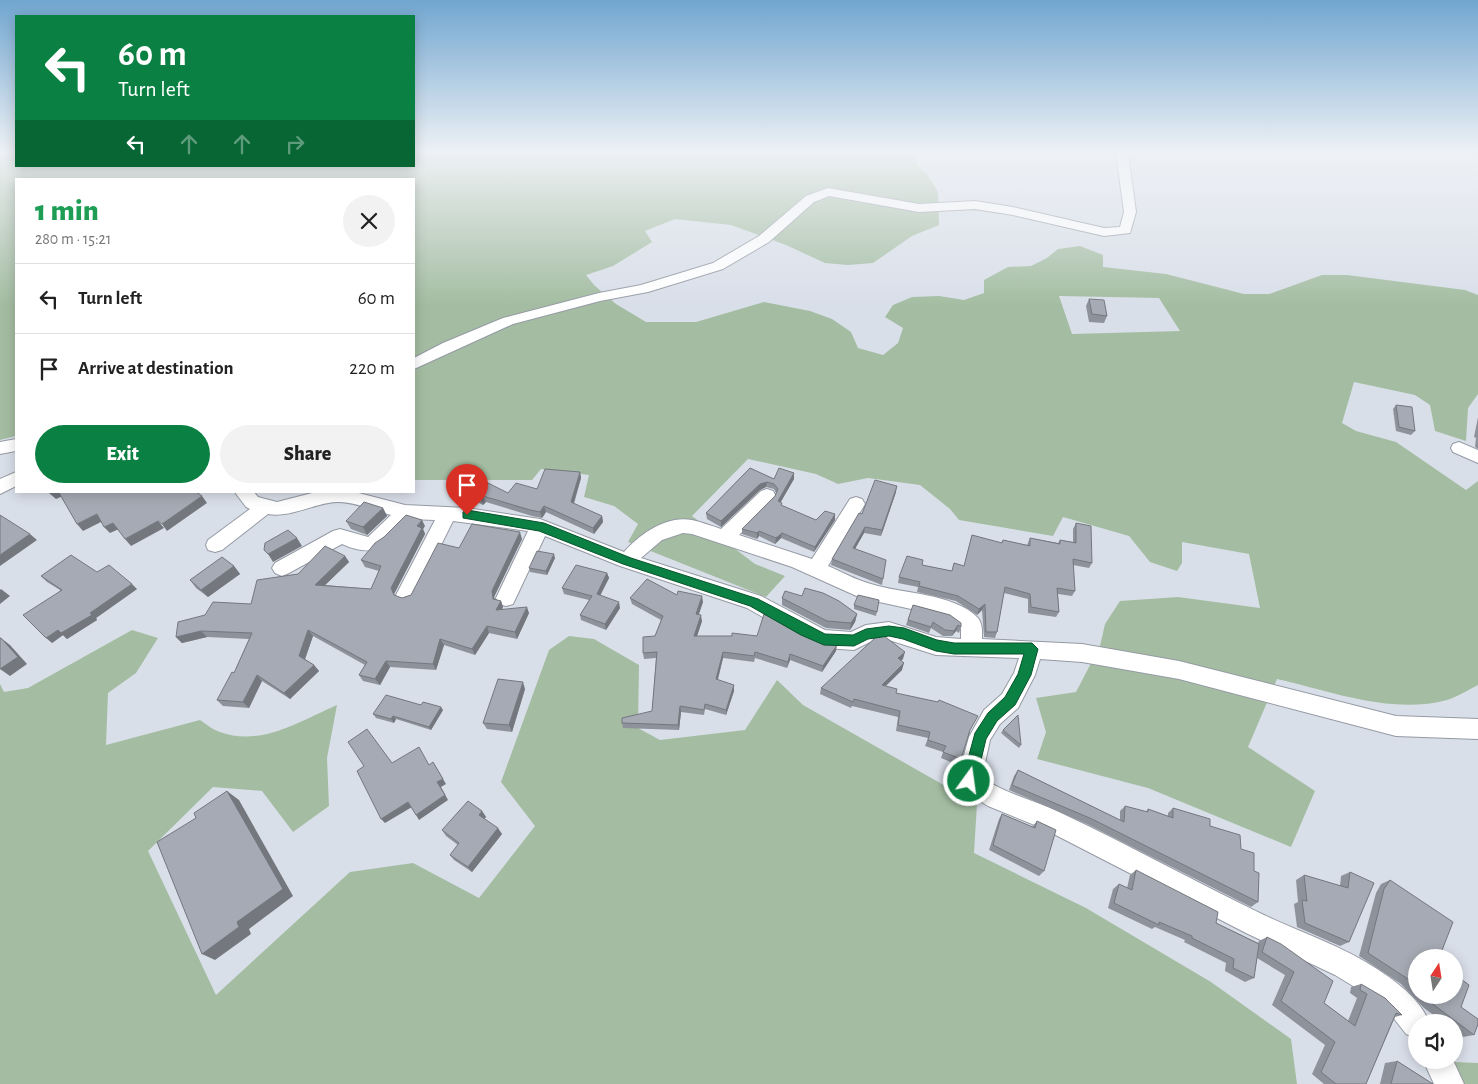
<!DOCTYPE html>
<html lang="en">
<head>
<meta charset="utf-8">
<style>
  :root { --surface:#fff; --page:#f2f2f2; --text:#222; --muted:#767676; --line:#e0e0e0; --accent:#0b8043 }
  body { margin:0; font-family:"Alegreya Sans",sans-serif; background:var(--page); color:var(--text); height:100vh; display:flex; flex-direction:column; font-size:19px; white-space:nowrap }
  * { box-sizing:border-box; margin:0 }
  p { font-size:16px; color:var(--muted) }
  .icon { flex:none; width:28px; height:28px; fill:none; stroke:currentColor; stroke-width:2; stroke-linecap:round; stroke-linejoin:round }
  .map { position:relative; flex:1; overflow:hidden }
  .panel { position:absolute; left:15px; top:178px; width:400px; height:315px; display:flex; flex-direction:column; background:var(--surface); border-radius:0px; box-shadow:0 2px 12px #0003 }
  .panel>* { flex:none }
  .banner { position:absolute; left:15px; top:15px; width:400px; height:152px; border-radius:0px; box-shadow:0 2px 12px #0003; background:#0b8043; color:#fff; overflow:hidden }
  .needle { width:32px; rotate:12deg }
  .tools { position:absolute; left:1408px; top:949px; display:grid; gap:10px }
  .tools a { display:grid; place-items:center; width:55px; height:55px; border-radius:50%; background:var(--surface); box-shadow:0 2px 12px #0003; font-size:25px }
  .pin { position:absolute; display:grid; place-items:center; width:42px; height:42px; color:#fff; margin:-51px -21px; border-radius:50% 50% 50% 0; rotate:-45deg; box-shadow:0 0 5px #0007 }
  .pin .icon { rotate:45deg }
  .me { position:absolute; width:55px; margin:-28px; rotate:14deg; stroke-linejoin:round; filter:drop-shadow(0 0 4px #0008) }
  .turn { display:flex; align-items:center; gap:18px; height:105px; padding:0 20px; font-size:22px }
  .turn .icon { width:65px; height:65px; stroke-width:2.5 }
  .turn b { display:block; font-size:35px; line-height:42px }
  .lanes { display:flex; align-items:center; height:48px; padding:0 20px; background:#0003; justify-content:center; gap:25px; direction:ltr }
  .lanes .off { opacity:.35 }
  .round { display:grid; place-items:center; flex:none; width:52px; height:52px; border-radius:26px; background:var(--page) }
  .head { display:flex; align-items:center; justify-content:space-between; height:85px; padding:0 20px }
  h1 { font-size:30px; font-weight:800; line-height:38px; color:#1e9e55 }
  .action { display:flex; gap:10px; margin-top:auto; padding:10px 20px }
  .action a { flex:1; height:58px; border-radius:30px; background:var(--accent); color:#fff; font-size:20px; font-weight:800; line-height:58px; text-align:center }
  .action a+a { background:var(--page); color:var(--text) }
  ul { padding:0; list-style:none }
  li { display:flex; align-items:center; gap:15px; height:70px; padding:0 20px; border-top:1px solid var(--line) }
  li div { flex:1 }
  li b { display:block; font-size:19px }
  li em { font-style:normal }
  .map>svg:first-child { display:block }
  .green { fill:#a4bda2; fill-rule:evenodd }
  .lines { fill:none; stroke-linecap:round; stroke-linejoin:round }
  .street-casing { stroke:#959aa4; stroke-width:2 }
  .street { fill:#fff; fill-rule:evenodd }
  .wall { fill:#8e929b }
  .shaded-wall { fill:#74777e }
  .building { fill:#a5aab4; stroke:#74777e }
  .route { fill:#0b8043; stroke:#07532c }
</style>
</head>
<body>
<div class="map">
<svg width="1478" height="1084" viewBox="0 0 1478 1084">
  <rect width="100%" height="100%" fill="#d9dfe9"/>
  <path class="green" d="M0,153h16v13h398v-13h499l4,12 10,9 11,18 1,33 -27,11 -39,27 -25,2 -23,-2 -39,-18 -55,-20 -56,-6 -30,12 7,11 -39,24 -27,9 8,10 22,19 30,18h50l68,-20 46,9 22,8 19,13 7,16 25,7 15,-12 5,-15 -18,-11 8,-12 19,-8 27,-1 25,4 20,-7v-13l24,-13 23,-1 16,-8 11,-9 22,-3 23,9v12l63,7 78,20h25l53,-19h25l118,15 13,5v99l-10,14 -2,33 -31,-10 -5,-26 -15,-10 -61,-13 -12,41 14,8 40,11 70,48 12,-9v204c-10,5 -21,12 -31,15 -55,15 -117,-9 -170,-21l-29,68 67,44 -24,56 -143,-59 -111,-29 9,-27 -10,-34 40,-6 24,-46 5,-22 15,-23 58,-4 82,11 -11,-54 -67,-12v21l-5,8 -27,-9 -21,-26 -66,-19 -10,19 -94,-16 -9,-11 -30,-24 -52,-7 -30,6 -22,-10 -68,-15 -56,57 63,48 30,12 -19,21 -138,-55 10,-18 -24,-18 -30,-9 5,-22 -48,-6 -9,11h-118v-301h-398v257l-16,4zM1059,296l100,2 21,33 -108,3z
    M132,630l26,8 -22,35 -28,20 -2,52 94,-25c6,4 13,10 20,12 41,15 80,-11 117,-27l-10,53 2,48 -36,26 -31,-41 -49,-4 -65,64 68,144 134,-123 63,-9 66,35 56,-72 -34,-44 48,-132 20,-14 25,3 45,26 -1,63 22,12 85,-10 32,-50 26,25 174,99 -3,49 112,55 125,74 80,57 6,45h-1297v-400l4,8 24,-4z
    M1453,1062l25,1v21h-16z"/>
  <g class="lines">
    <g class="street-casing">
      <path id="street" d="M1116,153h12l8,59 -6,21 -26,3 -91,-21 -38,-6 -56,3 -90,-16 -15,6 -45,40 -46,27 -75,23 -48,9 -87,23 -99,45v-11l29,-15 60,-25 96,-25 42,-8 72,-22 46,-27 47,-40 22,-8 91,16 56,-3 38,6 91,21 16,-1 4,-15z
        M16,439v12l-16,3v-12z
        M1459,442l19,8v13l-25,-11 -2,-4 2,-4z
        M16,472v14l-16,8v-15z
        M767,489l6,2 3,5 -3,5 -34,34 73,24 38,-60 6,-2 6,2 3,5 -37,62c14,6 28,14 43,18 31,10 82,9 106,33 6,6 5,15 5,22l100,5 97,17 217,55 82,3v20l-82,-3 -217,-57 -97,-17 -42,-3 -5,16 -17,33 -18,16 -10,16 -8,37c22,17 53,23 79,36 68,32 135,69 203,102 38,18 78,31 113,54 21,14 43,30 52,53h-13v16l-10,-4 -14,-18 -16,-16 -41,-25 -87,-41 -206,-106 -54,-22 -27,-17 -4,-8 12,-44 15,-27 18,-16 12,-21 5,-15 -83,-3 -47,-15 -19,2 -16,8 -30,-2 -26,-11 -51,-29 -127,-42 -75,-30 -32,68 -7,2 -7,-2 -3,-6 32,-67 -75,-10 -40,80 -7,2 -7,-2 -3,-6 39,-75 -26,-1c-24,25 -31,41 -67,25l-53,29 -7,3 -7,-3 -3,-5 3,-5 58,-32 7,-2 28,8 23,-22c-16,-4 -38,-14 -54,-13 -23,1 -46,16 -69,12l-46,36 -7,2 -7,-2 -2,-5 2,-5 42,-31 -4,-2 -12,-16h19l5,6 19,5 43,-11h31l54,14 62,3 73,11 84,33c16,-18 42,-37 68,-32 9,2 20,6 29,9l40,-38zM683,533l9,1 100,33 69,31 64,14 24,7 12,9v11l-25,-2 -47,-15 -23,3 -15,7 -26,-2 -64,-34 -120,-38 21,-18z
        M1423,1060h30l11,24h-30z"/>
    </g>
    <use href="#street" class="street"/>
  </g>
  <path class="wall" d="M1476,153h2v4l-4,-2z
    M1089,299l18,17 -3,7 -15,-1 -3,-16z
    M1396,405l19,26 -4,4 -15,-4 -3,-22z
    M1478,417v32l-3,-2 1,-9 -2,-1z
    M750,468l24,11 20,-6v6l-14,23 2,4 34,14 19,-6v6l-21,32 -33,-14 -6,6 -16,-8 -2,3 -15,-5v-5l33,-33 1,-3 -2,-4 -8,-2 -6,3 -39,37 -14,-8 -1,-6z
    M580,472l1,6 -7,26 28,12 1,6 -9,12 -48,-22 -4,6 -10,-2 -46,-14 -3,3 -16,-8 -3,-7 44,3 29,-4z
    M896,492l-15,44 -17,-3 -9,16 28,30 -1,6 -51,-20 1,-6 30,-45z
    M383,508l4,8 -20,19 -16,-6 -5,-8z
    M1076,523l16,40 -3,5 -16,-3 2,26 -3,5 -14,-2 1,18 -3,5 -28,-4v-14l-24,-6 -7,39 -2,6 -11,-1 -2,-27 -5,5 -21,-14 -39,-9 1,-5 -20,-4 1,-6 23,-12 30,6 2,-8 10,3 8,-31 29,8 2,-3 24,5 3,-7 28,5 2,-3 13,2v-13z
    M425,526l-2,3 2,5 -31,60 1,2 7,2 9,-3 48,-47 63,-9 -28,58 1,2 6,2 2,6 -1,2 27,4 -12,26 -28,-6 -14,22 -31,-10 -8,25 -46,-3 -10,18 -17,-4 -4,-6 6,-10 -52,-29 -8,23 9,6 5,6 -29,28 -28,-18 -13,27 -26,-2 -6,-6 17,-27 15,-34 -42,-2 -25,6 -6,-6 75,-33 47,-30 47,-18 4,6 -24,23 46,4 8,-18 -14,-4 -4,-7z
    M555,558l-8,17 -17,-3 -1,-4z
    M234,566l6,8 -32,23 -12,-9 -6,-8z
    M97,572l40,17 -41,29 1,2 -30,19 -4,-4 -11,8 8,-53 -13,-8 -6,-6z
    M607,573l2,5 -9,17 20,13 -14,22 -25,-10 -1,-5 9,-15 -25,-6 -2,-6z
    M677,595l26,7 -5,13 4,6 -5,15h60l41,-3 38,18 -14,21 -32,-12 -3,8 -32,-10 -1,4 -31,-4 -5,22 16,5v6l-8,24 -21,-6 -1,6 -23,-3 -2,18 -56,-2 -1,-5 30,-12 4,-53 -12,1 -1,-6 12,-17 6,-16 -29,-16 -2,-6z
    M782,598l75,16 -2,8 -5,8 -24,-2 -44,-23z
    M879,600l-3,16 -22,-7v-4z
    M913,605l37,10 11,12 -2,6 -3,-2 -4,5h-9l-12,-8 -2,5 -23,-8z
    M903,659l-2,2 1,9 -16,16 10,7 74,39 -9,27 -3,6 -17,-7 2,-6 -18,-6 3,-8 -32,-7 2,-14 -46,-11 -1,2 -31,-14 1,-6z
    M525,689l-13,43 -25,-3 -4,-6z
    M421,705l22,5 -12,20 -35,-11 -2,4 -18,-5 -3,-4z
    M1003,730l18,15 -2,3 -18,-15z
    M1018,770l102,50v-9l5,-5 21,6 2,-3 20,7v-3l5,-5 37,18 31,23 13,22 4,31 -7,5 -164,-83 -78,-34 5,-14z
    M482,811l4,6 -2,2 18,15 -30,38 -18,-12 -4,-5 8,-10 -12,-9 -4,-6z
    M1002,814l30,13 5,-6 7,50 -5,5 -50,-26 10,-31z
    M1136,870l80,53 42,20 1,-2 8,-4 57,66 24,18 9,-23 -7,-5 1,-6 10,-3 41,31 -7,2 -29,67h-42l-12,-10 13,-29 -53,-40 13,-30 -28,-17 -3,20 -9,4 -20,-11 1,-8 -42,-21 1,-2 -30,-13 -3,2 -44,-21 5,-19 6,-5 8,4 3,-13z
    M1350,872l-1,70 -9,4 -43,-19 -3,-23 4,-2 -2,-22 8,-5 36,11 1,-10z
    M1390,880l26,78v37h38l7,12 13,28 -11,2 -9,-7v-8h-11l-19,-14 -23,-24 -42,-28 17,-63 5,-9z
    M1397,1061l36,23h-53l5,-21z"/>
  <path class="shaded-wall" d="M580,472l1,6 -9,30 -1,-6z
    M794,473v6l-16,28v-6z
    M767,482l-1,5 -6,3 -39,37v-6l39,-37z
    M897,486l-1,6 -15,44 1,-6z
    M53,491h5l5,5 -7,3 -7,-6z
    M202,496l5,7 -40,28 -5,-7z
    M483,496l3,6 -3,3 -3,-6z
    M544,506l2,6 -4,6 -2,-6z
    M383,508l4,8 -20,19 -4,-8z
    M97,514l6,7 -20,10 -6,-7z
    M835,514v6l-21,32 1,-5z
    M602,516l1,6 -9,12 -1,-6z
    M422,520l3,6 -2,3 2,5 -31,60 3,8 -6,-14 26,-62z
    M158,521l6,7 -33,18 -6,-7z
    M113,523l6,6 -9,4 -6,-6z
    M865,527l-1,6 -12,21 1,-6z
    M759,531v5l-2,3v-6z
    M520,532l2,7 -28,58 2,8 -3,-6 -1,-8z
    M782,533l-1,5 -6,6 1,-6z
    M30,534l7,6 -37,26v-11z
    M297,538l5,8 -29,16 -5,-8z
    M554,554l1,4 -8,17 -1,-4z
    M345,556l4,6 -30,29 -4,-6z
    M234,566l6,8 -32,23 -7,-7z
    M607,573l2,5 -11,22 -1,-6z
    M132,584l5,5 -41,29 1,2 -30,19 -4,-4 -11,8 -6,-5 12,-8 32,-17z
    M1,589l9,7 -10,8v-14z
    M702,596l1,6 -6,18 -1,-6z
    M501,601l2,6 -4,9 -3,-6z
    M619,602l1,6 -14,22 -1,-6z
    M985,604l-3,6 -5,5 2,-6z
    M527,607l2,6 -12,26 -2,-7z
    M857,614l-2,8 -5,8 1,-7z
    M701,615l1,6 -7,21 -1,-6z
    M958,625l-2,6 -4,5 2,-5z
    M487,626l2,7 -14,22 -3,-6z
    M308,630l5,6 -9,26 -5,-6z
    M201,631l6,6 -25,6 -6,-6z
    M1,638l9,7 17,19 -17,12 -10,-7z
    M440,639l4,6 -8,25 -3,-6z
    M837,645l-1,6 -14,21 1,-6z
    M723,652v6l-7,27v-6z
    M905,652l-2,7 -7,6 2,-7z
    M790,654v6l-3,8 1,-6z
    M386,661l4,6 -10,18 -5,-6z
    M904,663l-2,7 -22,21 2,-6z
    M314,665l5,6 -29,28 -6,-6z
    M257,675l5,6 -13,27 -6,-6z
    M523,682l2,7 -13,43 -3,-7z
    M734,685v6l-8,24v-5z
    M680,706l1,6 -2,18 -1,-5z
    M441,707l2,3 -12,20 -2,-3z
    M393,716l3,3 -2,4 -3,-4z
    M433,762l13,22 -5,3 7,13 -29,20 -3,-5 21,-33z
    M227,791l12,9 54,96 -44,33 2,5 -36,26 -13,-6 35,-32z
    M408,802l4,5 -27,16 -4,-4z
    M482,811l4,6 -4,4 -3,-6z
    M498,828l4,6 -30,38 -4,-5z"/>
  <path class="building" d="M1089,299l15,1 3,16 -15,-2z
    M1396,405l16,2 3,24 -16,-4z
    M750,468l24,11 5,-11 15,5 -16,28 4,2 -1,2 35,15 9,-9 10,3 -20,33 -33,-14 -6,5 -17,-7 -2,2 -15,-4 33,-33 3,-7 -4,-5 -7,-2 -7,2 -39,37 -15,-8z
    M545,469l35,3 -9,30 31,14 -9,12 -49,-22 -4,6 -10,-2 -47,-14 -3,3 -16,-9 14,-12 30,15 8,-10 21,6z
    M875,480l22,6 -15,44 -17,-3 -12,21 33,12 -3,19 -51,-20 27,-46 3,1z
    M58,491h137l7,5 -40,28 -4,-3 -33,18 -12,-16 -9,4 -7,-13 -20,10z
    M364,502l19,6 -20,19 -17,-6z
    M0,515l30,19 -30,21z
    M406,515l16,5 -5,6 5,2 -31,60 3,7 8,3 9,-3 27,-52 21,5 13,-24 48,8 -28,59 1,8 8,2 -5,9 31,-3 -12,25 -28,-6 -15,23 -32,-10 -7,25 -47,-3 -11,18 -16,-4 8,-13 -59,-32 -9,26 15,9 -30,28 -27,-18 -14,27 -26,-2 15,-28 2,1 18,-40 -51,-2 -25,6 2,-15 27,-7 8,-13 38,2 6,-24 41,-6 27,-28 20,10 -30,29 56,4 10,-23 -20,-6 14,-17 9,-6z
    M1076,523l15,3 1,37 -19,-4 2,32 -18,-3 2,24 -28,-5 -1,-13 -25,-7 -8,45h-11l-1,-28 -6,5 -21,-13 -39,-10 1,-4 -21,-5 8,-21 16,4 -1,5 30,6 2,-8 10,3 8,-31 30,8 1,-3 27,6v-8l30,6v-4l16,3z
    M288,530l9,8 -29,16 -4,-4 1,-7z
    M537,551l17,3 -8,17 -17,-3z
    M71,555l26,17 12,-7 23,19 -42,29 2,2 -31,18 -3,-3 -12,8 -23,-23 39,-25 -21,-14z
    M222,557l12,9 -33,24 -11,-10z
    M576,565l31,8 -10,21 22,8 -14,22 -25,-9 12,-19 -30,-8z
    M647,579l30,16 1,-4 24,5 -6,18 5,1 -7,21h38v-3l25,3 7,-22 34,19 26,11 13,1 -14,21 -33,-12 -2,8 -33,-10 -1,4 -31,-4 -7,27 18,6 -8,25 -21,-6 -1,6 -24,-4 -2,19 -56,-2v-5l30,-7 5,-59 -14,1v-16l12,-1 8,-20 -33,-18z
    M805,588l18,5 16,8 18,13 -6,9 -24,-2 -45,-23 3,-7 17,5z
    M858,595l21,5 -2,12 -23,-7z
    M913,605l37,10 11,8v4l-3,-2 -4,6 -9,-1 -12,-8 -2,5 -23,-7z
    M884,636l21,16 -7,6 6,5 -22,22 15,4 -1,4 42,9 1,-2 39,16 -8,14 -9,29 -18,-7 3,-6 -18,-6 2,-8 -32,-7 2,-14 -46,-12 -1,3 -32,-14 55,-51z
    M0,638h1l17,19 -18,12z
    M498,679l25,3 -14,43 -26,-2z
    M386,695l35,10 2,-3 18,5 -12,20 -36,-11 -2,3 -18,-5z
    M1018,715l3,30 -18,-15z
    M367,729l25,34 27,-16 10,18 4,-3 10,17 -6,3 8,13 -29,20 -8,-13 -27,17 -24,-48 7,-5 -16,-24z
    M1018,770l106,52 1,-16 23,6v-3l25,9v-10l37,11v7l30,9 1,14 13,4v18l5,2 -1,29 -166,-83 -80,-34z
    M227,791l56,98 -46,33 2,5 -37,27 -45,-112 39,-24 -2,-5z
    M468,801l14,10 -3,4 19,13 -30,39 -18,-12 9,-12 -17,-13z
    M1002,814l33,14 2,-7 19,9 -12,41 -51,-26z
    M1136,870l82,42 -2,11 43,21 -5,34 -21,-10 1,-9 -42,-21v-2l-33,-14v3l-45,-22 5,-19 13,6z
    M1350,872l24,11 -25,59 -44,-19 -3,-23 5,1 -3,-26 44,13z
    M1390,880l63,42 -14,36h-23v29l-5,-6 -43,-28 16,-64z
    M1267,937l14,7 52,37 -9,22 31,23 12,-32 -7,-4 1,-6 24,14 17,17 -6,-2 -30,71h-30l-15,-12 14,-30 -54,-41 13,-29 -32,-20z
    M1454,974l15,11 -8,22 17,12v5l-4,11 -40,-30 -10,-10h30z
    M1397,1061l36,23h-42z"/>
  <linearGradient id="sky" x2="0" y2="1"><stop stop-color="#71a6d0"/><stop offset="0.5" stop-color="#eef1f5"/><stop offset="1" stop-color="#eef1f5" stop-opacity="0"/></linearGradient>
  <rect width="1478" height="305" fill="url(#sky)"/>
  <path class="route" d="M467,510l77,13 87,35 127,41 67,35 28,1 13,-6 23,-3 15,2 33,12 17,3h78l6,6 -7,26 -16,30 -18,16 -11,18 -10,42 -2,4 -5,2 -5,-2 -2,-4 13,-48 13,-20 17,-16 13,-23 6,-20h-70l-18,-3 -33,-12 -14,-3 -21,3 -14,7 -30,-1 -23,-10 -51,-29 -127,-42 -84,-33 -76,-13v-6z"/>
</svg>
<div class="tools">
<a><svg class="needle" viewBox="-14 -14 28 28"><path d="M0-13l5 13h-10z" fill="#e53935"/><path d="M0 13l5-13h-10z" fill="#767676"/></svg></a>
<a><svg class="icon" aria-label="sound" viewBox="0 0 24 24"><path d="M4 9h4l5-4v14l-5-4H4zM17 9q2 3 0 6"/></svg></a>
</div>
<div class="pin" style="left:467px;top:515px;background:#d93025"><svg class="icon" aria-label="arrive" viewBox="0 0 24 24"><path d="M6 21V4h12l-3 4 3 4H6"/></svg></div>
<svg class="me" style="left:969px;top:781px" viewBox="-20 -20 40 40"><circle r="17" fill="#0b8043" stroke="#fff" stroke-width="3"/><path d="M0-11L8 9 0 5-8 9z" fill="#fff"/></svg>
<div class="banner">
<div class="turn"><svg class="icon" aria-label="left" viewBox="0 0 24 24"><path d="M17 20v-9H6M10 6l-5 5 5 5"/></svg><div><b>60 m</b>Turn left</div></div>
<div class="lanes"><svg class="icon" aria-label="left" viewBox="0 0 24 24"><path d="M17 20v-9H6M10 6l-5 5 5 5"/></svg><svg class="icon off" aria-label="ahead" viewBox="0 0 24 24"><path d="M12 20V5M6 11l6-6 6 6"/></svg><svg class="icon off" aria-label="ahead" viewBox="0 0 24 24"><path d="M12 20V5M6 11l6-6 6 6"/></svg><svg class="icon off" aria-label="right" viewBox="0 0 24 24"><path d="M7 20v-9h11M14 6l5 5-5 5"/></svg></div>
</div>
<section class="panel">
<div class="head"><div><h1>1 min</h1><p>280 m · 15:21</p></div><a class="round"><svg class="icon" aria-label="close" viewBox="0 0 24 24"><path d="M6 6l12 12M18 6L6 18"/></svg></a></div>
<ul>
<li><svg class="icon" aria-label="left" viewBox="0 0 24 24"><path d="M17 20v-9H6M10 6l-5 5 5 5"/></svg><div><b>Turn left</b></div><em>60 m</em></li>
<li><svg class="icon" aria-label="arrive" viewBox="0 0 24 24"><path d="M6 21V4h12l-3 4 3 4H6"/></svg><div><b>Arrive at destination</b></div><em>220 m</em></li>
</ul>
<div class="action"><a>Exit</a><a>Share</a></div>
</section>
</div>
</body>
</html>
